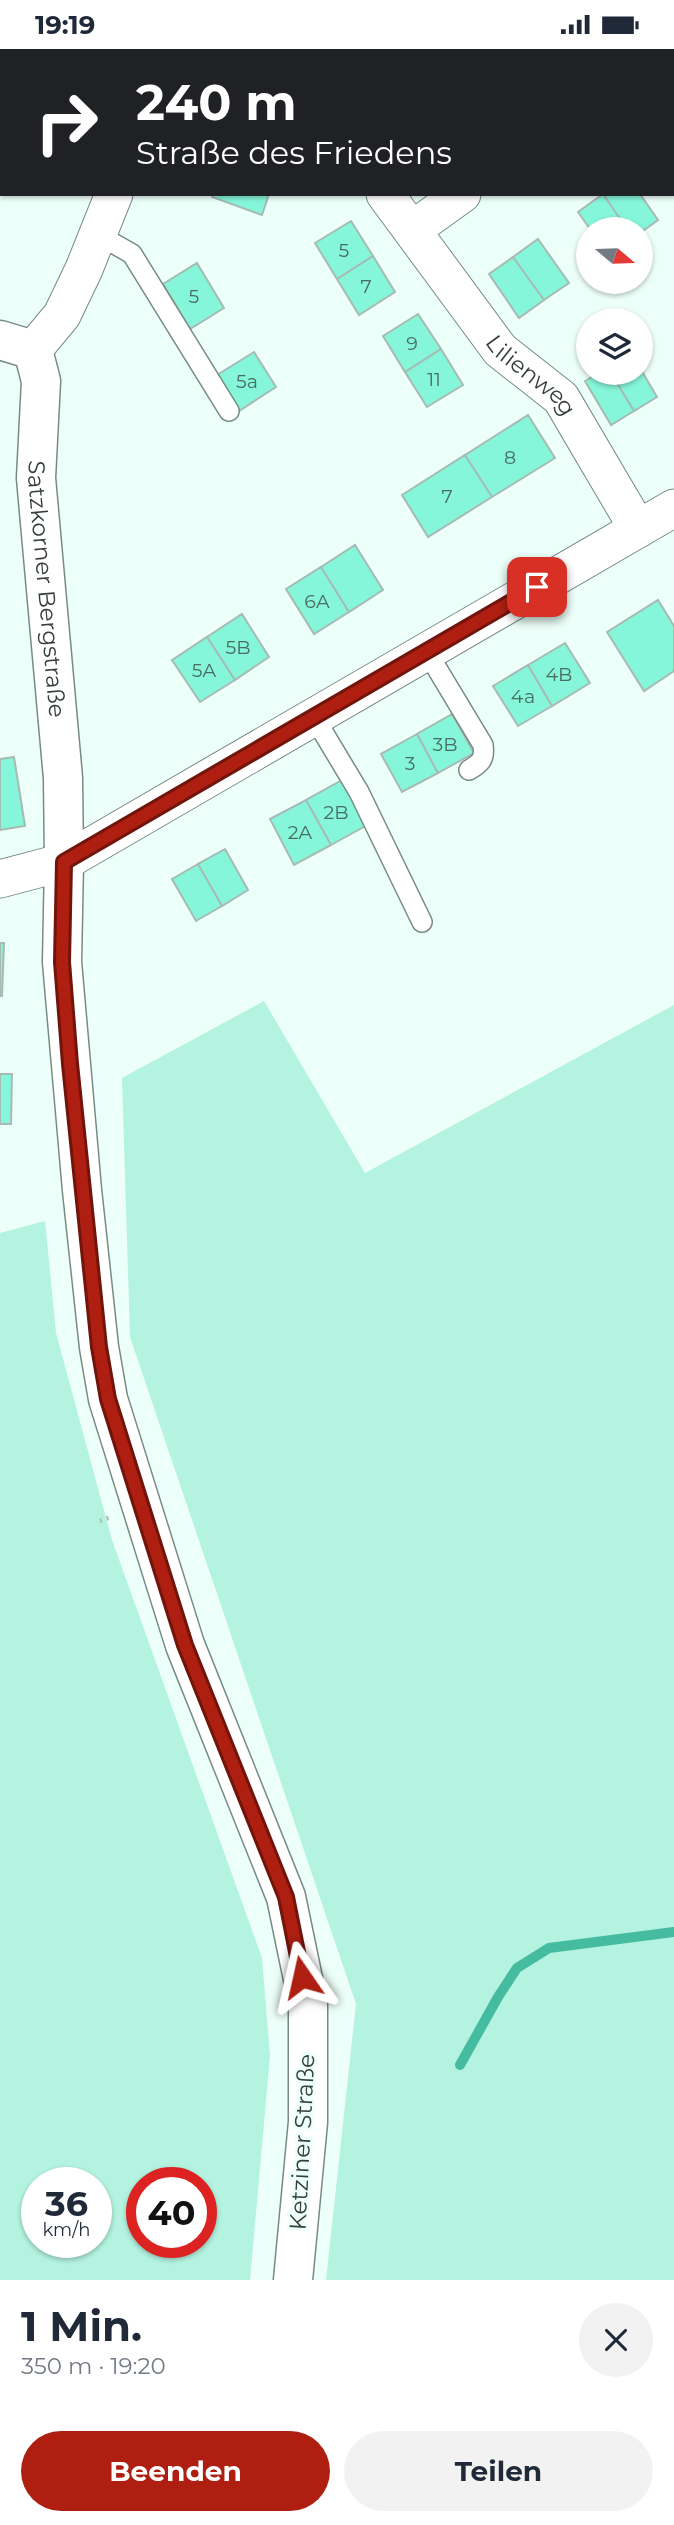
<!DOCTYPE html>
<html lang="de">
<head>
<meta charset="utf-8">
<style>
  :root { --surface:#fff; --page:#f2f2f3; --text:#1f2937; --muted:#747a83; --accent:#ae1f11 }
  body { margin:0; font-family:Montserrat,sans-serif; background:var(--page); color:var(--text); height:100vh; display:flex; flex-direction:column; font-size:26px; white-space:nowrap }
  * { box-sizing:border-box; margin:0 }
  p { font-size:23px; color:var(--muted) }
  .icon { flex:none; width:38px; height:38px; fill:none; stroke:currentColor; stroke-width:2; stroke-linecap:round; stroke-linejoin:round }
  .map { position:relative; height:2231px; overflow:hidden }
  .sheet { display:flex; flex-direction:column; background:var(--surface); flex:1 }
  .sheet>* { flex:none }
  .hud { position:absolute; left:0px; top:0px; width:676px; height:147px; box-shadow:0 2px 5px #0004; background:#202124; color:#fff; overflow:hidden }
  .needle { width:46px; rotate:109deg }
  .fabs { position:absolute; left:576px; top:168px; display:grid; gap:14px }
  .fabs a { display:grid; place-items:center; width:77px; height:77px; border-radius:50%; background:var(--surface); box-shadow:0 2px 5px #0004; font-size:35px }
  .speed { position:absolute; left:21px; top:2118px; display:flex; gap:14px; font-size:35px; font-weight:700; text-align:center }
  .speed>* { display:grid; place-content:center; width:91px; height:91px; border-radius:50%; background:var(--surface); box-shadow:0 2px 5px #0004; line-height:1 }
  .speed small { font-size:18px; font-weight:400 }
  .speed .limit { border:10px solid #d22; background:#fff; color:#111 }
  .pin { position:absolute; display:grid; place-items:center; width:60px; height:60px; color:#fff; margin:-30px; border-radius:14px; box-shadow:0 4px 10px #0006 }
  .me { position:absolute; width:77px; margin:-38px; rotate:349deg; stroke-linejoin:round; filter:drop-shadow(0 0 5px #0008) }
  .turn { display:flex; align-items:center; gap:24px; height:147px; padding:0 21px; font-size:32px }
  .turn .icon { width:91px; height:91px; stroke-width:2.5 }
  .turn b { display:block; font-size:49px; line-height:60px }
  .round { display:grid; place-items:center; flex:none; width:74px; height:74px; border-radius:37px; background:var(--page) }
  .head { display:flex; align-items:center; justify-content:space-between; height:119px; padding:0 21px }
  h1 { font-size:42px; font-weight:700; line-height:52px }
  .button { display:flex; gap:14px; margin-top:auto; padding:14px 21px }
  .button a { flex:1; height:80px; border-radius:42px; background:var(--accent); color:#fff; font-size:28px; font-weight:700; line-height:80px; text-align:center }
  .button a+a { background:var(--page); color:var(--text) }
  .status { display:flex; justify-content:space-between; align-items:center; height:49px; padding:0 35px; background:var(--surface); direction:ltr }
  .status svg { height:19px; fill:currentColor }
  .map>svg:first-child { display:block }
  .green { fill:#b3f3e0; fill-rule:evenodd }
  .lines { fill:none; stroke-linecap:round; stroke-linejoin:round }
  .stream { stroke:#45bba0; stroke-width:10 }
  .building { fill:#85f6d9; stroke:#a6bbb4; stroke-width:2 }
  .lane-casing { stroke:#778b85; stroke-width:22 }
  .street-casing { stroke:#778b85; stroke-width:39 }
  .secondary-casing { stroke:#778b85; stroke-width:41 }
  .path { stroke:#adbbb7; stroke-width:4.5; stroke-dasharray:2 5; stroke-linecap:butt }
  .lane { stroke:#fff; stroke-width:19 }
  .street { stroke:#fff; stroke-width:37 }
  .secondary { stroke:#fff; stroke-width:38 }
  .route-casing { stroke:#71140b; stroke-width:18 }
  .route { stroke:#ae1f11; stroke-width:12 }
  .labels { text-anchor:middle; stroke-width:6; stroke-linejoin:round; paint-order:stroke }
  .number-label { font-size:19px; fill:#4a6c63 }
  .street-label { font-size:23px; fill:#363e3c; stroke:#edfff9 }
</style>
</head>
<body>
<div class="status"><b>19:19</b><svg viewBox="0 0 49 12"><path d="M0 12V9h3v3zM5 12V6h3v6zM10 12V3h3v9zM15 12V0h3v12zM26 1h20v11H26zM47 4h2v5h-2z"/></svg></div>
<div class="map">
<svg width="674" height="2231" viewBox="0 0 674 2231">
  <rect width="100%" height="100%" fill="#edfff9"/>
  <path class="green" d="M264,952l101,172 309,-168v1275h-348l30,-276 -226,-667 -8,-259z
    M45,1172l11,112 56,207 150,418 8,98 -20,224h-250v-1047zM37,2133h59v60h-59zM142,2133h59v60h-59z"/>
  <g class="lines">
    <path class="stream" d="M460,2016l38,-68 19,-29 32,-20 125,-16"/>
  </g>
  <path class="building" d="M266,0h55l-56,2z
    M499,0h37l1,2h-36z
    M213,145h56l-7,21 -50,-18z
    M603,145l24,35h-37l-12,-17z
    M603,145h37l18,26 -18,13v-4h-13z
    M351,172l22,35 -36,23 -22,-36z
    M538,190l31,44 -25,17 -31,-43z
    M373,207l22,36 -36,23 -22,-36z
    M513,208l31,43 -25,18 -30,-44z
    M197,214l27,45 -34,21 -27,-45z
    M418,265l23,35 -36,23 -22,-36z
    M441,300l22,36 -36,22 -22,-35z
    M254,303l22,35 -37,24 -22,-36z
    M640,319l17,29 -23,14 -23,-38h29z
    M599,324h12l23,38 -23,14 -26,-44z
    M528,366l27,43 -63,39 -27,-42z
    M465,406l27,42 -64,40 -26,-42z
    M355,496l28,45 -34,22 -28,-45z
    M321,518l28,45 -35,22 -28,-45z
    M658,551l16,26v45l-30,20 -37,-59z
    M242,565l27,43 -34,23 -28,-43z
    M207,588l28,43 -35,22 -28,-42z
    M565,594l25,40 -38,23 -24,-41z
    M528,616l24,41 -34,20 -25,-40z
    M452,665l22,39 -36,20 -21,-39z
    M417,685l21,39 -36,19 -21,-38z
    M14,708l11,69 -25,4v-71z
    M342,731l25,45 -36,20 -25,-45z
    M306,751l25,45 -37,20 -24,-46z
    M225,800l23,41 -26,16 -24,-42z
    M198,815l24,42 -26,15 -24,-42z
    M0,894h4l-2,53h-2z
    M0,1025h12l-1,50h-11z"/>
  <g class="lines">
    <g class="lane-casing">
      <path id="lane" d="M99,186l33,19 97,157
        M427,603l56,93c2,14 -2,18 -14,25
        M314,668l45,75 63,130"/>
    </g>
    <g class="street-casing">
      <g id="street">
        <path d="M169,2l1,-2"/>
        <path id="s1" d="M385,145l115,156 61,48 77,131"/>
        <path d="M412,181l50,-36"/>
        <path d="M33,301l29,-35 22,-46 30,-75"/>
        <path d="M0,830l64,-17 610,-354"/>
      </g>
    </g>
    <g class="secondary-casing">
      <g id="secondary">
        <path id="s2" d="M0,291l33,10 8,31 -5,97 27,300 1,84 -2,100 20,228 17,157 9,52 77,246 101,252 22,106v119l-15,158"/>
      </g>
    </g>
    <path class="path" d="M100,1472l11,-4"/>
    <use href="#lane" class="lane"/>
    <use href="#street" class="street"/>
    <use href="#secondary" class="secondary"/>
  </g>
  <g class="lines">
    <g class="route-casing">
      <path id="route" d="M302,1928l-16,-80 -101,-252 -77,-246 -9,-52 -29,-283 -8,-102 2,-100 473,-275"/>
    </g>
    <use href="#route" class="route"/>
  </g>
  <g class="labels">
    <g class="number-label">
      <text x="344" y="208">5</text>
      <text x="366" y="244">7</text>
      <text x="194" y="254">5</text>
      <text x="412" y="301">9</text>
      <text x="434" y="337">11</text>
      <text x="247" y="339">5a</text>
      <text x="510" y="415">8</text>
      <text x="447" y="454">7</text>
      <text x="317" y="559">6A</text>
      <text x="238" y="605">5B</text>
      <text x="204" y="628">5A</text>
      <text x="559" y="632">4B</text>
      <text x="523" y="654">4a</text>
      <text x="445" y="702">3B</text>
      <text x="410" y="721">3</text>
      <text x="336" y="770">2B</text>
      <text x="300" y="790">2A</text>
    </g>
    <g class="street-label">
      <text dy="8" stroke="none"><textPath href="#s1" startOffset="234">Lilienweg</textPath></text>
      <text dy="8" stroke="none"><textPath href="#s2" startOffset="275">Satzkorner Bergstraße</textPath></text>
      <text transform="translate(302 2093) rotate(-87)" y="8">Ketziner Straße</text>
    </g>
  </g>
</svg>
<div class="fabs">
<a><svg class="needle" viewBox="-14 -14 28 28"><path d="M0-13l5 13h-10z" fill="#e53935"/><path d="M0 13l5-13h-10z" fill="#747a83"/></svg></a>
<a><svg class="icon" aria-label="layers" viewBox="0 0 24 24"><path d="M12 4l9 5-9 5-9-5zM3 14l9 5 9-5"/></svg></a>
</div>
<div class="speed"><div>36<small>km/h</small></div><div class="limit">40</div></div>
<div class="pin" style="left:537px;top:538px;background:#d93025"><svg class="icon" aria-label="arrive" viewBox="0 0 24 24"><path d="M6 21V4h12l-3 4 3 4H6"/></svg></div>
<svg class="me" style="left:302px;top:1928px" viewBox="-20 -20 40 40"><path d="M0-17L14 15 0 8-14 15z" fill="#ae1f11" stroke="#fff" stroke-width="4"/></svg>
<div class="hud">
<div class="turn"><svg class="icon" aria-label="right" viewBox="0 0 24 24"><path d="M7 20v-9h11M14 6l5 5-5 5"/></svg><div><b>240 m</b>Straße des Friedens</div></div>
</div>
</div>
<section class="sheet">
<div class="head"><div><h1>1 Min.</h1><p>350 m · 19:20</p></div><a class="round"><svg class="icon" aria-label="close" viewBox="0 0 24 24"><path d="M6 6l12 12M18 6L6 18"/></svg></a></div>
<div class="button"><a>Beenden</a><a>Teilen</a></div>
</section>
</body>
</html>
